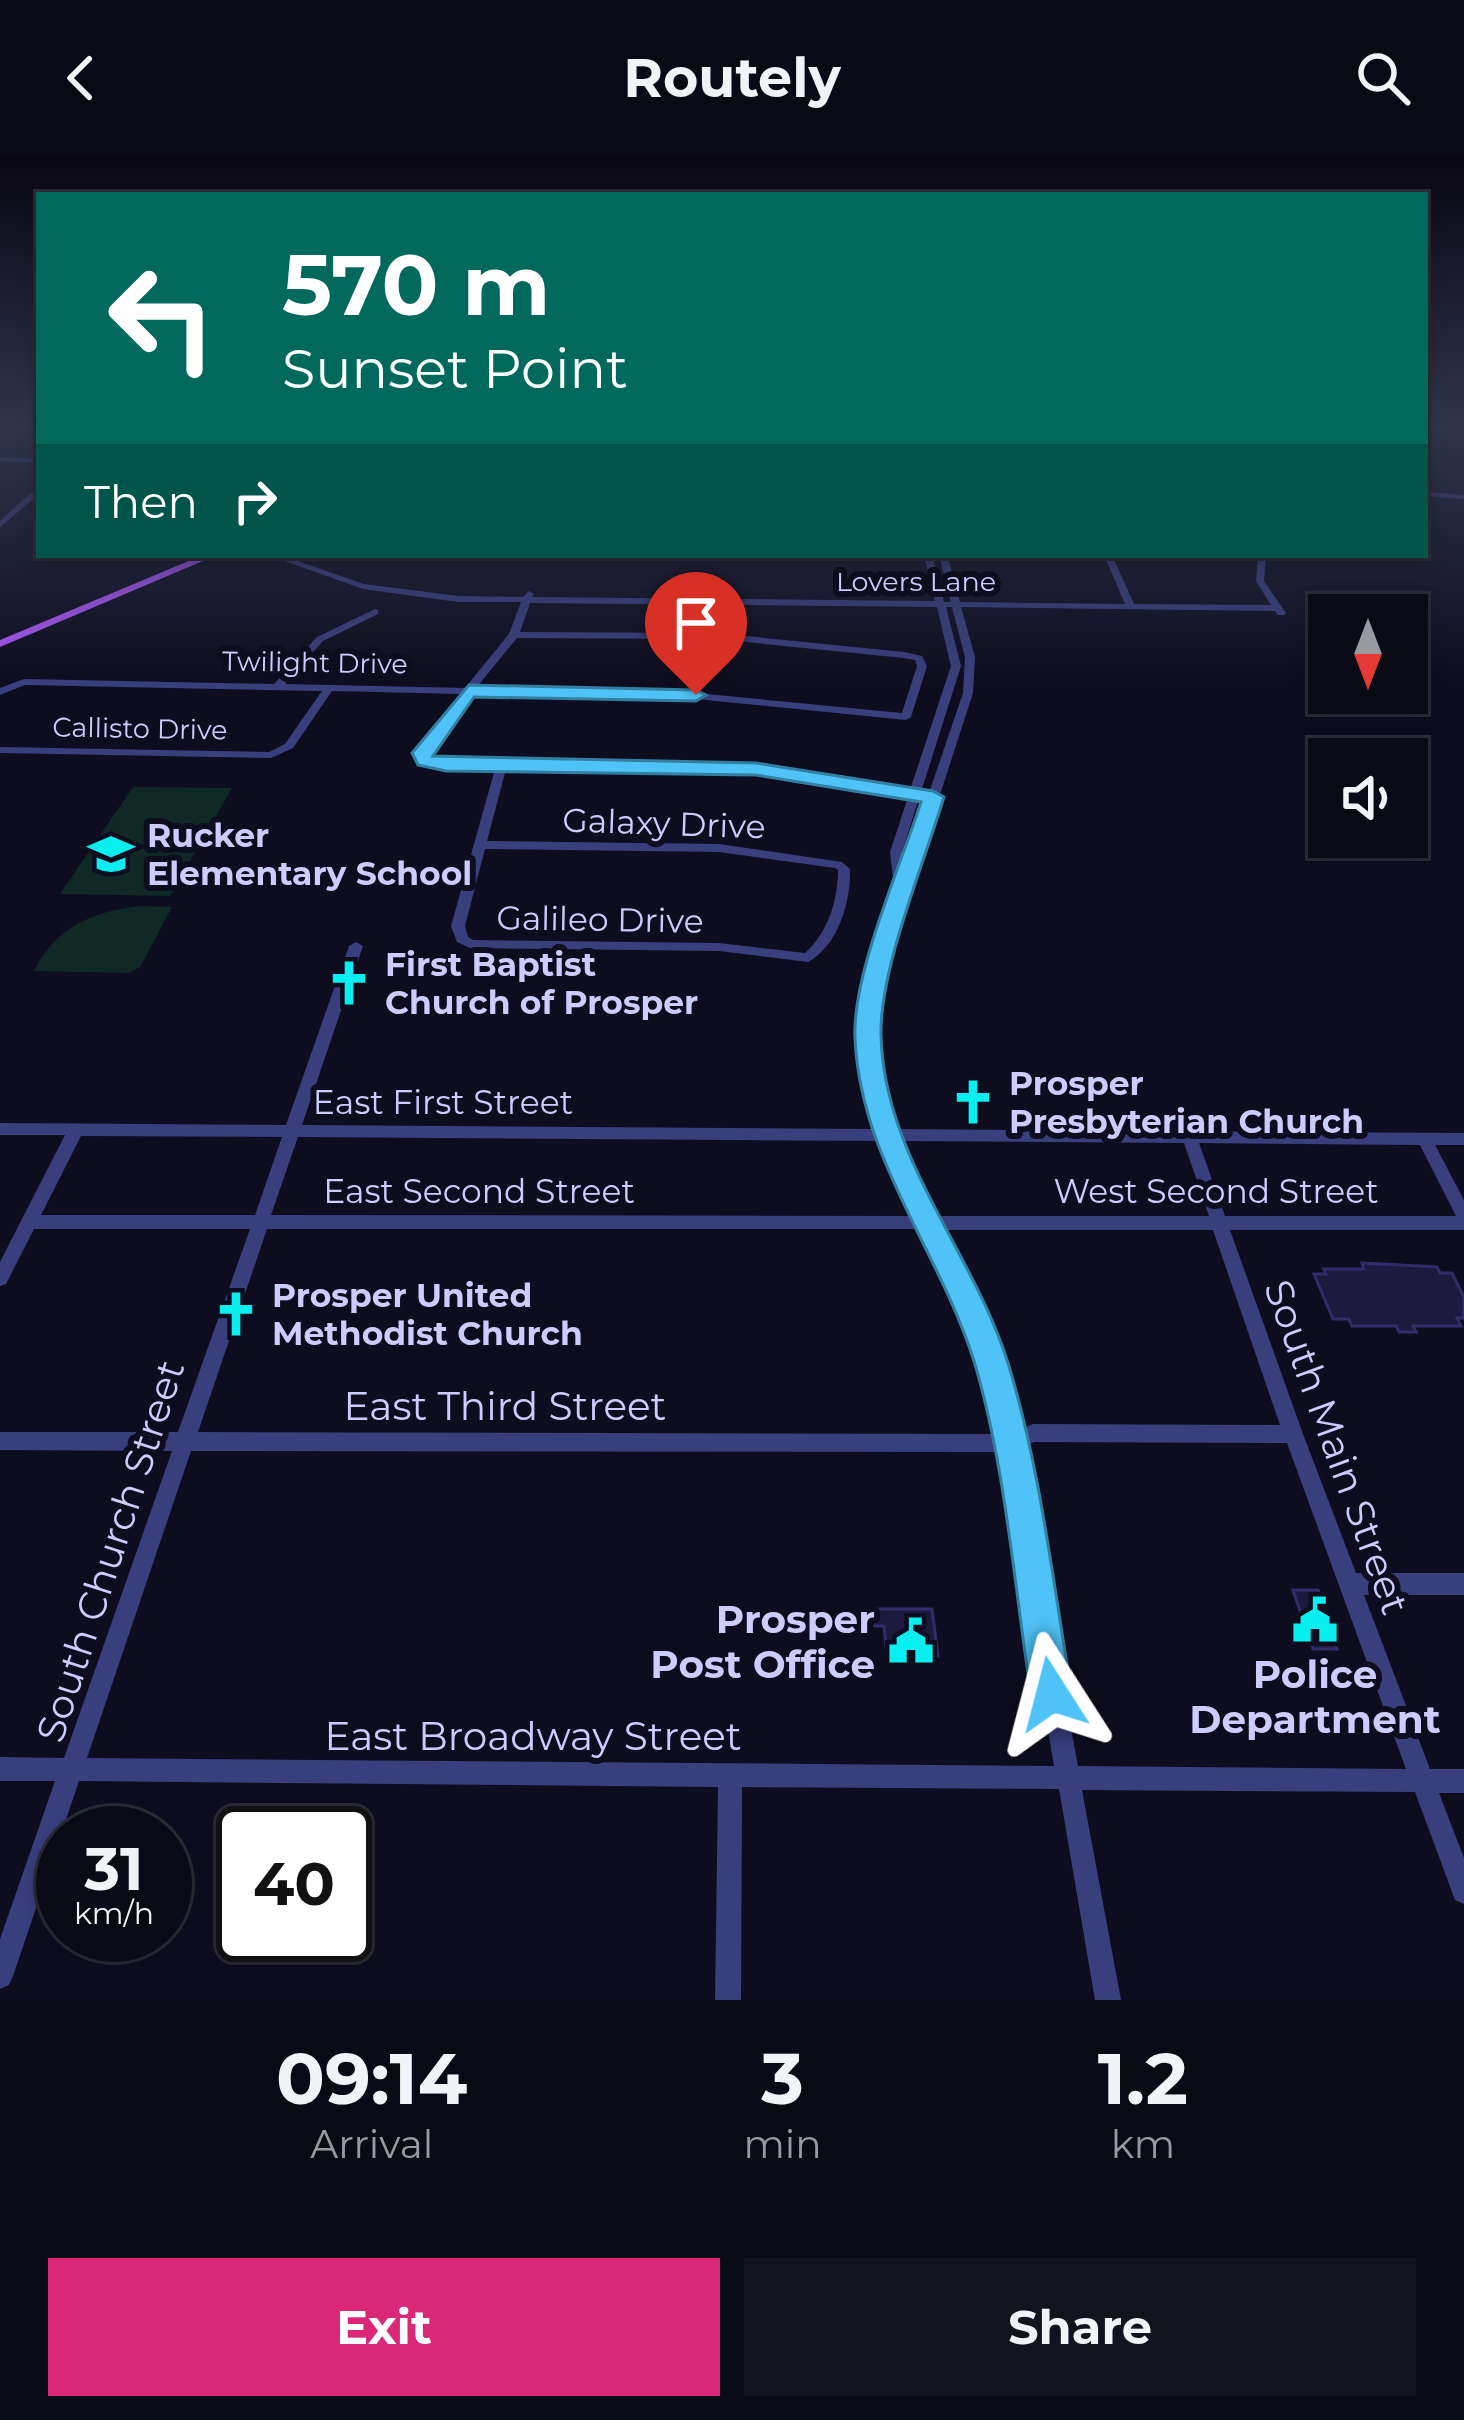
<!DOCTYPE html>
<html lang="en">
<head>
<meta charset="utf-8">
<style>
  :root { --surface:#0a0a17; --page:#131320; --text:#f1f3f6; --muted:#999aa1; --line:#2a2b36; --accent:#db2777 }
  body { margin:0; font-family:Montserrat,sans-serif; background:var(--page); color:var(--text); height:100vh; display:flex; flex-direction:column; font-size:45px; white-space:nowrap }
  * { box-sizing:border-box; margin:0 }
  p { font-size:39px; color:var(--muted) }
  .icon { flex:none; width:66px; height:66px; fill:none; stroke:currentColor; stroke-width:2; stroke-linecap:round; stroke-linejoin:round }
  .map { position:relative; height:1844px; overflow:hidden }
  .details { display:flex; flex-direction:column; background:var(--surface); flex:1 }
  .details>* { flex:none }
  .top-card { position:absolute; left:36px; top:36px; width:1392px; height:366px; border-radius:0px; box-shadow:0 6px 18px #0003,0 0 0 3px var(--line); background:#00695c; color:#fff; overflow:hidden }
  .needle { width:78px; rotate:180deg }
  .fabs { position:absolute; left:1308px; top:438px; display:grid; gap:24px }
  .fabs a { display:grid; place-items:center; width:120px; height:120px; border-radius:0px; background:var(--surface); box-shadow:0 6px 18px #0003,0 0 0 3px var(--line); font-size:60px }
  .speed { position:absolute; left:36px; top:1650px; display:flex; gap:24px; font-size:60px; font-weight:700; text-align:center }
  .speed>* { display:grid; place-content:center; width:156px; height:156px; border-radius:50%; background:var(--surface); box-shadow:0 6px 18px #0003,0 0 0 3px var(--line); line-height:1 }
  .speed small { font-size:30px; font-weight:400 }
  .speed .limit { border:6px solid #111; border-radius:18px; background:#fff; color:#111 }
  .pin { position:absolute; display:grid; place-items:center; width:102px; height:102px; color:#fff; margin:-123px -51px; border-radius:50% 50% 50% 0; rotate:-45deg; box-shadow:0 0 12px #0007 }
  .pin .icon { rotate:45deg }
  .me { position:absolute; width:132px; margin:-66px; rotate:351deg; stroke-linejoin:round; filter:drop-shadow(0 0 9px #0008) }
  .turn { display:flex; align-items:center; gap:42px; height:252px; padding:0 48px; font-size:54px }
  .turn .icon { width:156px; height:156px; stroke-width:2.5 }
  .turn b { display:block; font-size:84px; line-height:102px }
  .then { display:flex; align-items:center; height:114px; padding:0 48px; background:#0003; gap:24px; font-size:45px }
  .eta { display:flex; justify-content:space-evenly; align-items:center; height:204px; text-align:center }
  .eta b { font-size:72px; font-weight:700; line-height:84px }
  .cta { display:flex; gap:24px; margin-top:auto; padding:24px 48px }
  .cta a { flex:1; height:138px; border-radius:0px; background:var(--accent); color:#fff; font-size:48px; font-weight:700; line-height:138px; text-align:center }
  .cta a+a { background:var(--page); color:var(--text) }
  header { display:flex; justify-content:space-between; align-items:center; height:156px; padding:0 48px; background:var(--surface); font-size:54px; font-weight:700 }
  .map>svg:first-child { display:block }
  .green { fill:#102925 }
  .building { fill:#1d1a3f; stroke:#322c6b; stroke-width:3 }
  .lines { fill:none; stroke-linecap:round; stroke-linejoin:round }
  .minor { fill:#393e7d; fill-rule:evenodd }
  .major { fill:#ac57fa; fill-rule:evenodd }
  .route { fill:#4fc3f7; stroke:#337fa1; stroke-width:3 }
  .labels { text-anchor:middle; stroke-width:12; stroke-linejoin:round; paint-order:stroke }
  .far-street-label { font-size:27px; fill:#cdccfe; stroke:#0e0d1f }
  .street-label { font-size:33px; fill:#cdccfe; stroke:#0e0d1f }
  .poi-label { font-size:33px; font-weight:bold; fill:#cdccfe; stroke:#0e0d1f; text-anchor:start }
  .near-street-label { font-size:39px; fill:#cdccfe; stroke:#0e0d1f }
  .near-poi-label { font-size:39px; font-weight:bold; fill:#cdccfe; stroke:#0e0d1f; text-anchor:end }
</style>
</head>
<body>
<header><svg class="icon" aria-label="back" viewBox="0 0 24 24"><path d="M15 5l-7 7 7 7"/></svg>Routely<svg class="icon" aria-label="search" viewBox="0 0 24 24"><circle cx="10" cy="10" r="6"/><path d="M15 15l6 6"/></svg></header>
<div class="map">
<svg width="1464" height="1844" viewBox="0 0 1464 1844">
  <rect width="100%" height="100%" fill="#0e0d1f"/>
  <path class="green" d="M133,631l99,1 -62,108 -110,-2z
    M140,750l32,1 -32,60 -11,6 -95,-2c23,-45 58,-59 106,-65z"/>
  <path class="building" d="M1362,1107l75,4 3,6h12l12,24v21h-7l4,8h-48l3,6h-17l-3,-6h-44l-3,-7h-16l-19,-45h12l-2,-5h40z
    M1293,1434h25l19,59h-24z
    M870,1453h62l6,47h-51l-3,-30h-12z"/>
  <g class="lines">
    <path class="minor" d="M0,269h39v4h-39z
      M0,301l39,2v4l-39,-2z
      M36,332h3v6l-39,33v-6z
      M1425,336l39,3v4l-39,-3z
      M268,399h12l84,29 94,12 65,1 6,-6 5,3 -2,3 403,4 -11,-46h8l12,47h7l-12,-47h8l13,47 165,2 -21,-49h8l22,49 137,1 -15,-24 2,-26h8l-2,26 22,32 -2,2h-6l-3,-4 -314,-4 14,50 -2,36 -87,268 -11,73 12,85 5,10 572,4v12h-29l29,55v30h-234l73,204 53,139h108v22h-100l66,174h34v24h-25l25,65v46l-9,-4 -40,-108 -333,-2 39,210h-26l-36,-211 -317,-2 -1,213h-26l3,-213 -639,-6 -66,195 -4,9 -9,4v-50l55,-158h-55v-24l64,1 108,-307 -172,-1v-18h178l72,-203h-216l-28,55 -6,2v-24l65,-127h-65v-12l286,2 63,-179 7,-4 7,4 -61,179 574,4 -5,-10 -10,-85 11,-73 24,-71 -2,-3 -4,-35 18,-55 -152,-25 -250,-3 -19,72 232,3 123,18 8,7c1,33 -12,77 -42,93l-89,-11 -249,-3 -13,-6 -6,-16 44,-157 -49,-1 -25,-6 -4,-9 9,-17 34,-42 -128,-3 -39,57 -22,10 -271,-5v-6l269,5 16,-8 37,-53 -297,-6 -25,10v-7l24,-9 250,5 43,-47 58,-28 3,1v4l-55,27 -38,43 180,4 44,-54 12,-32h-63l-95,-13zM530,447l407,4 14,59 -41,124 -154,-24 -310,-4 -16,-4 -3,-5 8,-14 36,-45 225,5 210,21 5,-3 16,-51 -5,-10 -18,-4 -188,-19 -196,-1zM946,451h6l13,50 -2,36 -34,100 -8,-1 40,-126zM517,482l199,1 188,19 11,2 2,6 -15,47 -206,-20 -220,-5zM919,642l8,1 -23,68 -2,-15zM485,693l234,3 116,16 3,2c0,30 -10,63 -33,83l-86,-10 -246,-3 -5,-3 -3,-11zM81,980l201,1 -27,78h-214zM298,981l584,4 35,75 -646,-1zM898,985l286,2 25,73h-275zM1199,987l221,2 36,71h-231zM267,1073h657l46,98 22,74 5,33 -799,-2zM941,1074h272l67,195 -247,-1 -17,7 -6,-30 -22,-74zM1034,1286l253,1 119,326 -328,-3 -59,-317zM191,1295l809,1 54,314 -967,-8z"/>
    <path class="major" d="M203,399h14l-217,92v-7z"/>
  </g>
  <linearGradient id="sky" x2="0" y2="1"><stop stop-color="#080711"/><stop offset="0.51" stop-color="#30354d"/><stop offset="1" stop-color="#30354d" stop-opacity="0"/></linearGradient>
  <rect width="1464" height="527" fill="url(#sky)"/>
  <path class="route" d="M469,529l227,5 10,5 -10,6 -222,-4 -41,59 323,7 177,28 11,6c-20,66 -64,171 -63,237 2,122 92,217 127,329 33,107 45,222 64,331l-6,15 -14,6 -15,-6 -6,-15c-17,-109 -25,-226 -57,-333 -35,-111 -114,-203 -119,-323 -3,-64 46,-173 66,-236l-165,-27 -310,-4 -28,-6 -6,-12z"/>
  <defs>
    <g id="school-bare" transform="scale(3.6)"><path d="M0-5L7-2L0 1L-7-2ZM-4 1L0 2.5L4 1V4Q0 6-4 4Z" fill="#07efee" stroke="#0e0d1f" stroke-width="2.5" paint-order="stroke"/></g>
    <g id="church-bare" transform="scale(3.6)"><path d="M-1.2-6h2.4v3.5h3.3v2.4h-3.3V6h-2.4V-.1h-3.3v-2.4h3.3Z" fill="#07efee" stroke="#0e0d1f" stroke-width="2.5" paint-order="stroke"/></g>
    <g id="civic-bare" transform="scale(3.6)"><path d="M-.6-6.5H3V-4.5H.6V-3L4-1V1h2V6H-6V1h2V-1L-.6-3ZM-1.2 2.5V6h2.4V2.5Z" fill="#07efee" stroke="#0e0d1f" stroke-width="2.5" paint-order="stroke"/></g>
  </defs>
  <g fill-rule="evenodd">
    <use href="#school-bare" x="111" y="698"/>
    <use href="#church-bare" x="349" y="827"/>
    <use href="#church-bare" x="973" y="946"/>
    <use href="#church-bare" x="236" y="1158"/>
    <use href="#civic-bare" x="1315" y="1464"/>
    <use href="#civic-bare" x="911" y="1485"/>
  </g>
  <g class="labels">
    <g class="far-street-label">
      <text x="916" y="435">Lovers Lane</text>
      <text transform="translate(315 507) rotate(1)" y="9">Twilight Drive</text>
      <text transform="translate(140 573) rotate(1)" y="9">Callisto Drive</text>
    </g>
    <g class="street-label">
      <text transform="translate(664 667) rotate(2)" y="12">Galaxy Drive</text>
      <text transform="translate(600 763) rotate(1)" y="12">Galileo Drive</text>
      <text x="443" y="958">East First Street</text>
      <text x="479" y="1047">East Second Street</text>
      <text x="1216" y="1047">West Second Street</text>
    </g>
    <g class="poi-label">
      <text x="147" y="691">Rucker<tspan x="147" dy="38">Elementary School</tspan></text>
      <text x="385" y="820">First Baptist<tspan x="385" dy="38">Church of Prosper</tspan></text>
      <text x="1009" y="939">Prosper<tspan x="1009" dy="38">Presbyterian Church</tspan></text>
      <text x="272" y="1151">Prosper United<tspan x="272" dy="38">Methodist Church</tspan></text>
    </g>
    <g class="near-street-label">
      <text x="505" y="1264">East Third Street</text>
      <text transform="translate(1337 1291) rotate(70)" y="14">South Main Street</text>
      <text transform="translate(110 1395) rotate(-72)" y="14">South Church Street</text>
      <text x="533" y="1594">East Broadway Street</text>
    </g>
    <g class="near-poi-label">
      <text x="875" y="1477">Prosper<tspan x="875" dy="45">Post Office</tspan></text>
      <text x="1315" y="1532" text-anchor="middle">Police<tspan x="1315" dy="45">Department</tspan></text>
    </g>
  </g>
</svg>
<div class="fabs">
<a><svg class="needle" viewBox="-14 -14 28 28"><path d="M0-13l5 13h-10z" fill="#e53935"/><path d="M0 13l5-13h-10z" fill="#999aa1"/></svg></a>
<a><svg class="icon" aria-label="sound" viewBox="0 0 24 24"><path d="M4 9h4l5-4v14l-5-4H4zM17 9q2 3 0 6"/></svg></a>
</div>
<div class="speed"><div>31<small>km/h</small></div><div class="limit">40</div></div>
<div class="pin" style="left:696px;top:539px;background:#d93025"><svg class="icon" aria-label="arrive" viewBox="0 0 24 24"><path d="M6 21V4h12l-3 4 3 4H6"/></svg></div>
<svg class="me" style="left:1052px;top:1538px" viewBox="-20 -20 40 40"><path d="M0-17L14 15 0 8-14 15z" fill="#4fc3f7" stroke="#fff" stroke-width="4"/></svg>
<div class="top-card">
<div class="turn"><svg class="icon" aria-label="left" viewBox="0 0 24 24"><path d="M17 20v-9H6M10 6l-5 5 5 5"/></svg><div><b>570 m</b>Sunset Point</div></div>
<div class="then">Then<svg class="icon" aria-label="right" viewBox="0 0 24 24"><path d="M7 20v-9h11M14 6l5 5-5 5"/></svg></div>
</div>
</div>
<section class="details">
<div class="eta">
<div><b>09:14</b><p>Arrival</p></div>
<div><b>3</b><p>min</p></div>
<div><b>1.2</b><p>km</p></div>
</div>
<div class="cta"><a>Exit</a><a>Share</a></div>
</section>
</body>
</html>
